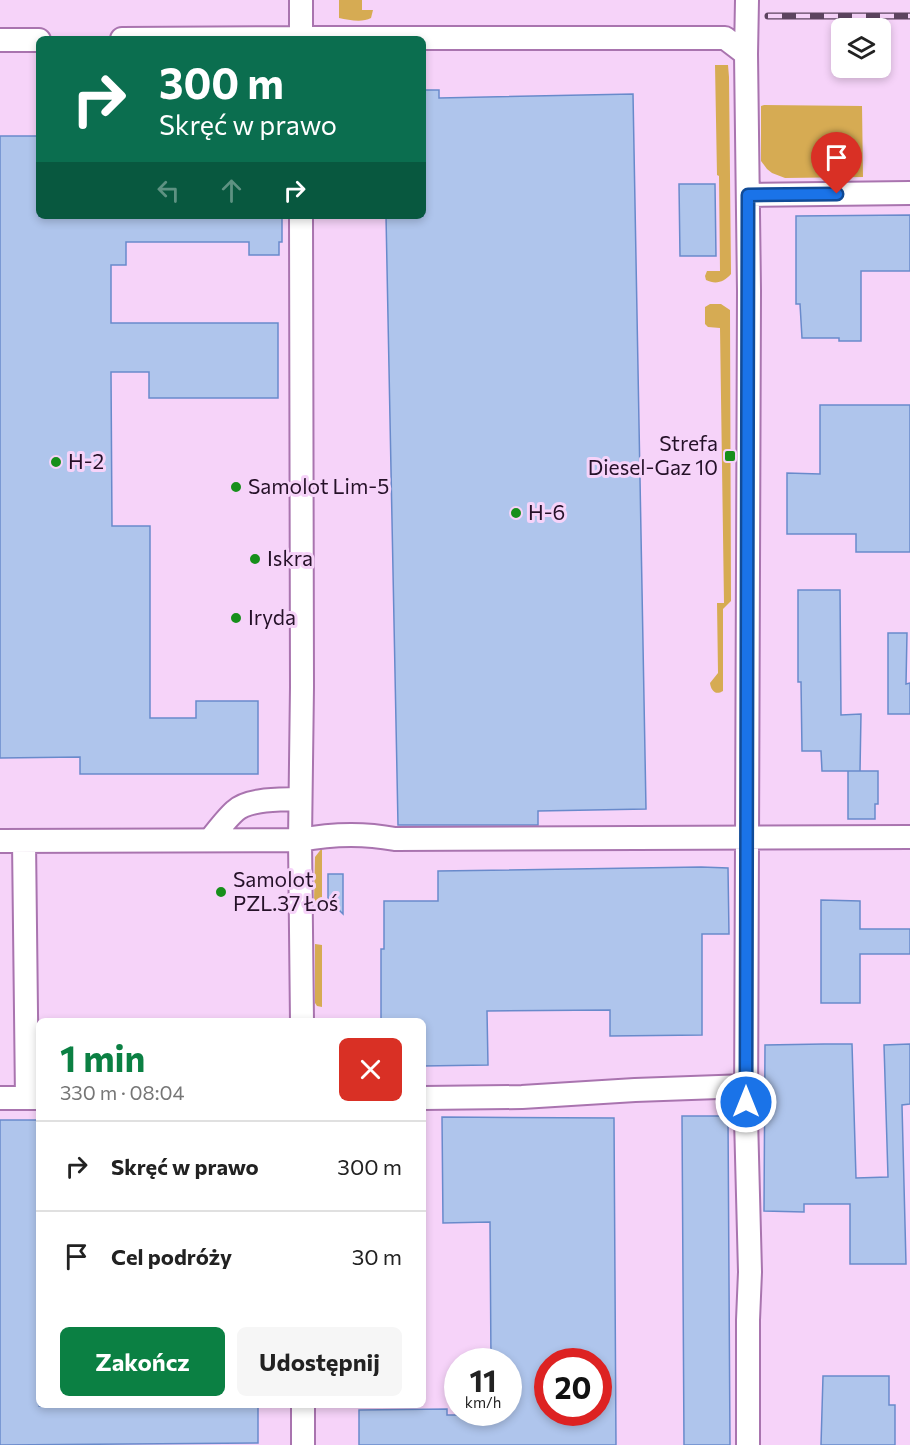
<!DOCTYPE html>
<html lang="pl">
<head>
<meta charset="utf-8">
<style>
  :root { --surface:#fff; --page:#f6f6f6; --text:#222; --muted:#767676; --line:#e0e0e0; --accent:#0b8043 }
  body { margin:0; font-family:Commissioner,sans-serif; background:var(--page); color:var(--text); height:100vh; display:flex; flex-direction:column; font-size:22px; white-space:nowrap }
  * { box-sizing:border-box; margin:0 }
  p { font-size:20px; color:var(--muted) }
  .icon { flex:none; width:33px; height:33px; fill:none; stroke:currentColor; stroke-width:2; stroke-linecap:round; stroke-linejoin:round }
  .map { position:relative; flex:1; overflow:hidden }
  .side { position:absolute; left:36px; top:1018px; width:390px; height:390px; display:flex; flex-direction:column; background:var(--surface); border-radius:9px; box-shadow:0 3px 9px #0003 }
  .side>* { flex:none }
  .hud { position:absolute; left:36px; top:36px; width:390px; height:183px; border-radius:9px; box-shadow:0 3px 9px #0003; background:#0b6e4f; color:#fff; overflow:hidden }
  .fabs { position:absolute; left:831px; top:18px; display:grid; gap:12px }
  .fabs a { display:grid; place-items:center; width:60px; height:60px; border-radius:9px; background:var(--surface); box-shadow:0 3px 9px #0003; font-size:30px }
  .speed { position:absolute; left:444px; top:1348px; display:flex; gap:12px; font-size:30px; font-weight:700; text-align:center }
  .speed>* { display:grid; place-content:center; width:78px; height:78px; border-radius:50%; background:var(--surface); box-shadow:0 3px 9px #0003; line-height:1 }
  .speed small { font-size:15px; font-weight:400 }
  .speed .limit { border:9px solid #d22; background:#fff; color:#111 }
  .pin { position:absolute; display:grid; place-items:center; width:51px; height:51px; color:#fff; margin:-62px -26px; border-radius:50% 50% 50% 0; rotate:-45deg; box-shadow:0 0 6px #0007 }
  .pin .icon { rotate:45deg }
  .me { position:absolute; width:66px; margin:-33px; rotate:0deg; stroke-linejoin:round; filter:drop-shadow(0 0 4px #0008) }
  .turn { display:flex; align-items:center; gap:21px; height:126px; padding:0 24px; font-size:27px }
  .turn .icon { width:78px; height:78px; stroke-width:2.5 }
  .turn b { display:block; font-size:42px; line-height:51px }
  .lanes { display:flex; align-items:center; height:57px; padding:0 24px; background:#0003; justify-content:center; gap:30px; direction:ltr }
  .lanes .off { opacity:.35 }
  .round { display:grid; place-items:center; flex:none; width:63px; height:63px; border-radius:9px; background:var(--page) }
  .overview { display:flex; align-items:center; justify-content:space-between; height:102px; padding:0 24px }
  h1 { font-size:36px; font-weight:700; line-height:45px; color:var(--accent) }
  .primary-button { display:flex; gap:12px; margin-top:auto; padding:12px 24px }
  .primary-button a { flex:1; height:69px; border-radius:9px; background:var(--accent); color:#fff; font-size:24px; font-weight:700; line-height:69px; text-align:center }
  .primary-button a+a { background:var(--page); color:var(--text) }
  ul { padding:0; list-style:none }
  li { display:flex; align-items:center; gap:18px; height:90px; padding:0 24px; border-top:2px solid var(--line) }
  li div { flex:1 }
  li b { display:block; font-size:22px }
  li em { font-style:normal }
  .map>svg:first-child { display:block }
  .green { fill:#d6ab53 }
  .building { fill:#afc5ec; stroke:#698acb; stroke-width:1.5; fill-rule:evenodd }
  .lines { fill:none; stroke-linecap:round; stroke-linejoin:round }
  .minor-casing { stroke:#a974af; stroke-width:26 }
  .minor { stroke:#fff; stroke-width:22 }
  .rail-casing { stroke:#5c445f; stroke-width:7 }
  .rail { stroke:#f6d3f9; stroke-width:4.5; stroke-dasharray:14; stroke-linecap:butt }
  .route-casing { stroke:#114b97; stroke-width:15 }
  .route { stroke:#1a73e8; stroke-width:10 }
  .poi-dot { fill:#178f1b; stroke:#f6d3f9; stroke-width:2 }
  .labels { text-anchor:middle; stroke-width:6; stroke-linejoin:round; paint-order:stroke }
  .poi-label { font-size:21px; fill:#251128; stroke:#f6d3f9; text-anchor:start }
</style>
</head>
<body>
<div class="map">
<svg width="910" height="1445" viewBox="0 0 910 1445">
  <rect width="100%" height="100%" fill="#f6d3f9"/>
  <path class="green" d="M339,0h23v10h11l-2,8c-9,5 -22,2 -32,0z
    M715,65h13l1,12 2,197c-7,8 -15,11 -25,6l-1,-4 2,-5h13l-1,-95 -2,-1z
    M764,105l98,1 1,71 -78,1 -13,-5 -5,-4 -6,-8v-55z
    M710,304h11l9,6 1,291 -8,8v82c-8,5 -12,-1 -13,-8l8,-10 -1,-70h7l-4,-275 -12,-1 -3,-3v-17z
    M322,848v54h-8l1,-45z
    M315,944l7,1v62l-5,-1 -2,-3z"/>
  <path class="building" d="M423,90h16v8l194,-4 13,715 -108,2v14h-140l-12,-609h37z
    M0,136h39v80h243v26h-3v13h-30v-13h-123v23h-15v58h167v75h-129v-26h-38l1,154h38v192h46v-17h62v73h-178v-17l-80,1z
    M679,184h36l1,72h-36z
    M910,215v56h-49v70h-22v-3h-37l-2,-34h-4v-88z
    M820,405h90v147h-54v-18h-69v-61l33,1z
    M798,590h42l1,125 20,-1 -1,57h-38l-1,-20h-19l-1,-69h-3z
    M888,633h19l-1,51 4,-1v31h-22z
    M848,771h30v33h-3v15h-27z
    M701,867l27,1 1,66h-27v101l-92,1v-26l-123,1 1,54 -65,1v-44h-42v-73h3v-48h54v-30z
    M328,874h15v40l-15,-15z
    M821,900l39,1v28h50v25h-50v49h-39z
    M824,1044h28l4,134 32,-1 -4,-132 26,-1v60l-8,1 4,159h-56v-60h-46v8l-40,-1 1,-166z
    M682,1116h46l2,329h-46z
    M442,1117l172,1 2,327h-257v-35l88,-1v6h44v-2h17v-51h-17l-1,-140 -47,1zM548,1362h50v51h-50z
    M0,1120h39v286h219v37l-258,2z
    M823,1376h66v29h6v40h-74z"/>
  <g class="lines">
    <g class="minor-casing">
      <path id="minor" d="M301,0v39
        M122,39l179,-1h424l21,16 3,237 -3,827 4,154 -2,48v125
        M0,40h39
        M746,54l1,-54
        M748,195l162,-2
        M301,216l1,471 -2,153 2,182
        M210,840c7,-9 17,-22 25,-29 14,-13 47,-11 65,-12
        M0,841l300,-1c31,-6 63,-7 95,-1l515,-2
        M24,841l3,257
        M0,1098h39
        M423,1098l99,-1 113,-7 112,-4
        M303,1406v39"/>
    </g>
    <use href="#minor" class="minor"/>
    <g class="rail-casing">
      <path id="rail" d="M768,16h142"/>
    </g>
    <use href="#rail" class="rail"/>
  </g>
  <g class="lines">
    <g class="route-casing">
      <path id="route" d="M746,1102l2,-907 89,-1"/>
    </g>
    <use href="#route" class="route"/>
  </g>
  <g class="poi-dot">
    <rect x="724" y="450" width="12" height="12" rx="3"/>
    <circle cx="56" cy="462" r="6"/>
    <circle cx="236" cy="487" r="6"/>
    <circle cx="516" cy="513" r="6"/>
    <circle cx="255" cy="559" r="6"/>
    <circle cx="236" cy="618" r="6"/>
    <circle cx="221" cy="892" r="6"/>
  </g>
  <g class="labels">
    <g class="poi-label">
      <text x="718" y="451" text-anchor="end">Strefa<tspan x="718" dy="24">Diesel-Gaz 10</tspan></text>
      <text x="68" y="469">H-2</text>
      <text x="248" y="494">Samolot Lim-5</text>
      <text x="528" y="520">H-6</text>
      <text x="267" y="566">Iskra</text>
      <text x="248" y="625">Iryda</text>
      <text x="233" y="887">Samolot<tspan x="233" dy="24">PZL.37 Łoś</tspan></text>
    </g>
  </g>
</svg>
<div class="fabs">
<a><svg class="icon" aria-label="layers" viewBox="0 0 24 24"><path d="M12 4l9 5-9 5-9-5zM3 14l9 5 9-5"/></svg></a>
</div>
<div class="speed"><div>11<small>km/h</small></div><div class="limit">20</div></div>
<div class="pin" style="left:837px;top:194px;background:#d93025"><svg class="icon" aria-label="arrive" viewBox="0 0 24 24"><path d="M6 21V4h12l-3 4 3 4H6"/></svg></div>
<svg class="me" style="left:746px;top:1102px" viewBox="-20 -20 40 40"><circle r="17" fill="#1a73e8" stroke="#fff" stroke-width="3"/><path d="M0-11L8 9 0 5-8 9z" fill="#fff"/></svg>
<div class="hud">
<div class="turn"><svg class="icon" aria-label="right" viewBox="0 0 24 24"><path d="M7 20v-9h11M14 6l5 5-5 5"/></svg><div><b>300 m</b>Skręć w prawo</div></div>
<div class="lanes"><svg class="icon off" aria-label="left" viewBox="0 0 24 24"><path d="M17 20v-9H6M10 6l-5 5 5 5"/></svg><svg class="icon off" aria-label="ahead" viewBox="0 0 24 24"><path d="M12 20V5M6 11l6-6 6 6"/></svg><svg class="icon" aria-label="right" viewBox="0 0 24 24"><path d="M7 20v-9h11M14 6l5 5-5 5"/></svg></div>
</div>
<section class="side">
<div class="overview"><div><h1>1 min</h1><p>330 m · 08:04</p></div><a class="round" style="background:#d93025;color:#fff"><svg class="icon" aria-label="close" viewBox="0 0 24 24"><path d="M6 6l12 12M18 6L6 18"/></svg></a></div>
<ul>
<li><svg class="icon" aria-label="right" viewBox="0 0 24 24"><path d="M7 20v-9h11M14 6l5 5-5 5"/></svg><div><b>Skręć w prawo</b></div><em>300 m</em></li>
<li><svg class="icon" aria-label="arrive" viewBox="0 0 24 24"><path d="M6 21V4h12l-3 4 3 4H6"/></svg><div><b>Cel podróży</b></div><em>30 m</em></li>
</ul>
<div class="primary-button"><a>Zakończ</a><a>Udostępnij</a></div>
</section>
</div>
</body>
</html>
